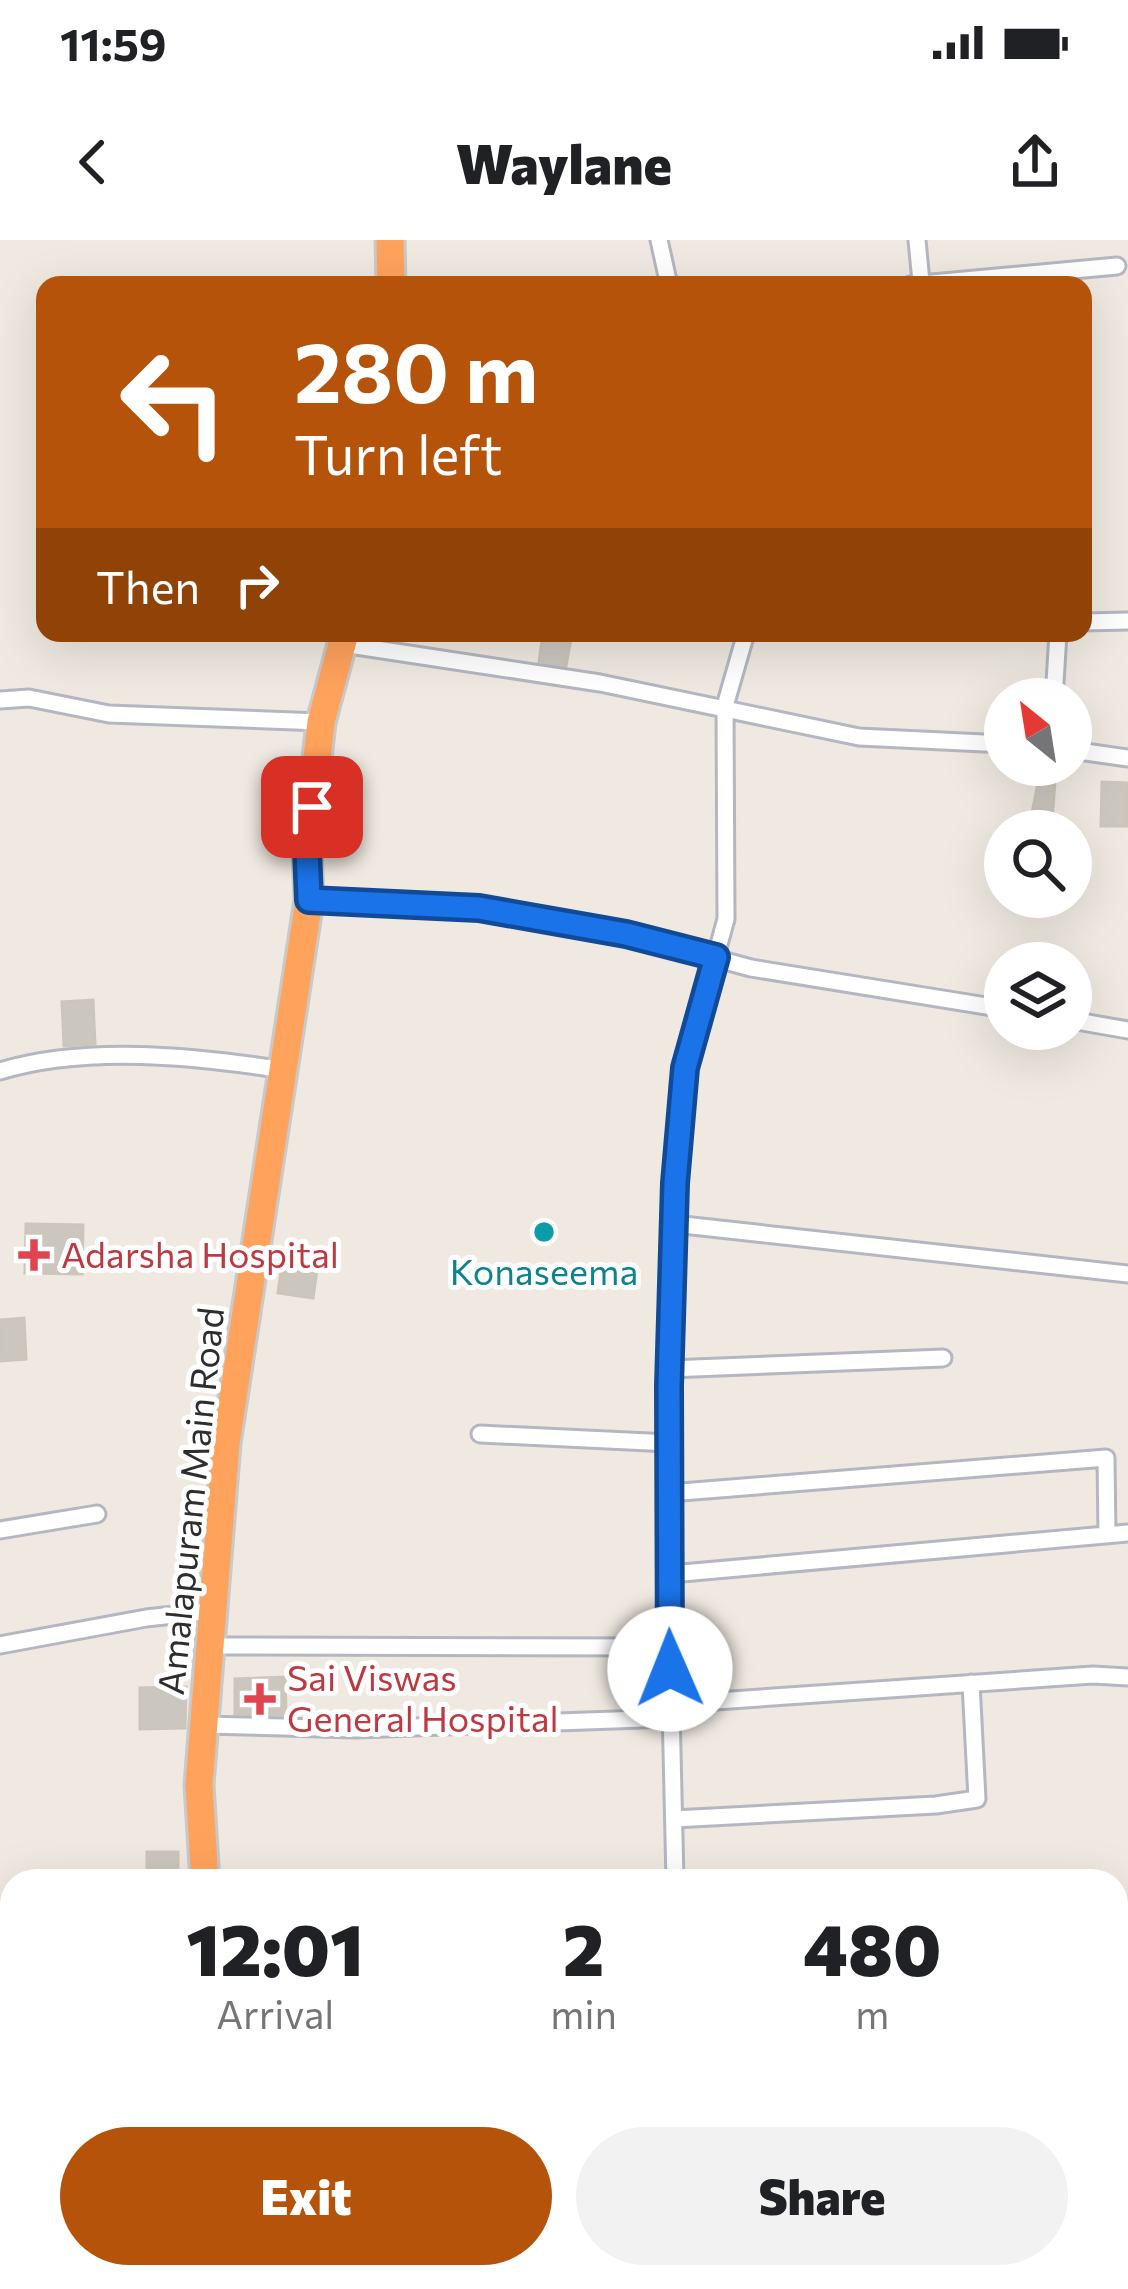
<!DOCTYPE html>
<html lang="en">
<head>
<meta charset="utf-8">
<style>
  :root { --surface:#fff; --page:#f2f2f2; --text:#202124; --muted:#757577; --accent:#b45309 }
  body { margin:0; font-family:Commissioner,sans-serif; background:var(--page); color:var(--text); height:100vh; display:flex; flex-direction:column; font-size:45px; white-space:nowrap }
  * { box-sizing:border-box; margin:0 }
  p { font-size:39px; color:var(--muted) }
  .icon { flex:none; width:66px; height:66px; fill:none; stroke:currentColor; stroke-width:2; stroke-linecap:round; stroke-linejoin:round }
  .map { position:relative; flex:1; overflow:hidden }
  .sheet { position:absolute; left:0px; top:1629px; width:1128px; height:420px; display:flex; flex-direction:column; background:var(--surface); border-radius:36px 36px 0 0; box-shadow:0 12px 48px #0002 }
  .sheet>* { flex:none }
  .top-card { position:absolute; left:36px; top:36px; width:1056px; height:366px; border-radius:24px; box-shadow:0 12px 48px #0002; background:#b45309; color:#fff; overflow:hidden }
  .needle { width:78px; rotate:330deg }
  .controls { position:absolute; left:984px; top:438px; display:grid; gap:24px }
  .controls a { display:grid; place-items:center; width:108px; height:108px; border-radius:50%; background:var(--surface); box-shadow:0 12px 48px #0002; font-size:60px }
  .pin { position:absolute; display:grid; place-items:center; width:102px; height:102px; color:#fff; margin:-51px; border-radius:24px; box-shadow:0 6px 18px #0006 }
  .me { position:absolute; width:132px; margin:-66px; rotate:359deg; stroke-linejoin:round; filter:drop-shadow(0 0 9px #0008) }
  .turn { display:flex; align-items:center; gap:42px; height:252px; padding:0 60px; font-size:54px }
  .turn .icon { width:156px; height:156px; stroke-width:2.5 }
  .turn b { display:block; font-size:84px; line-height:102px }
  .then { display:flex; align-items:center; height:114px; padding:0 60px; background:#0003; gap:24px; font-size:45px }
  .eta { display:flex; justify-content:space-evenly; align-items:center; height:204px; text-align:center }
  .eta b { font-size:72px; font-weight:800; line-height:84px }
  .button { display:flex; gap:24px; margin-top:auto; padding:24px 60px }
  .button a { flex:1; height:138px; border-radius:72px; background:var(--accent); color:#fff; font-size:48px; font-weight:800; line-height:138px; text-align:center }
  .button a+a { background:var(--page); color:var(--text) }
  .status { display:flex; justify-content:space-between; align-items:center; height:84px; padding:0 60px; background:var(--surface); direction:ltr }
  .status svg { height:33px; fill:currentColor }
  header { display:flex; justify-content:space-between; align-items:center; height:156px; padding:0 60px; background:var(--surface); font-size:54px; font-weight:800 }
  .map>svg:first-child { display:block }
  .building { fill:#cbc7bf; stroke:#cbc5ba; stroke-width:3 }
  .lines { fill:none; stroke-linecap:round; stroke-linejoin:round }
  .street-casing { stroke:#b4b7c1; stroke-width:21 }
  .highway-casing { stroke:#c9c9c9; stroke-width:33 }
  .street { stroke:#fff; stroke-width:15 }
  .highway { stroke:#ffa35c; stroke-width:27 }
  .route-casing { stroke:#114b97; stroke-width:30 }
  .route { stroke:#1a73e8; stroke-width:21 }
  .culture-dot { fill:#0f9aa8; stroke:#fff; stroke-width:4.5 }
  .health-dot { fill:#e0444e; stroke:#fff; stroke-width:4.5 }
  .labels { text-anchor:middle; stroke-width:10; stroke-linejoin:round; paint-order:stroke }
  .health-label { font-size:36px; fill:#be3a42; stroke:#fff; text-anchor:start }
  .culture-label { font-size:36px; fill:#0d838f; stroke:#fff }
  .street-label { font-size:36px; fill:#2e2e2e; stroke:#fff }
</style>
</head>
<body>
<div class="status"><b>11:59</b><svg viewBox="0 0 49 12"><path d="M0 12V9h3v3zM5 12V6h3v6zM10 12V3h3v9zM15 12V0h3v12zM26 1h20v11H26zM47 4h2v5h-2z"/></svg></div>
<header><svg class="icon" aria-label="back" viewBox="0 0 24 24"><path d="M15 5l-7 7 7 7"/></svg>Waylane<svg class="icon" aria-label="share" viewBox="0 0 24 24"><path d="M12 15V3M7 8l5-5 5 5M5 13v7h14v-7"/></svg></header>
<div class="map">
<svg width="1128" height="2049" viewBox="0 0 1128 2049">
  <rect width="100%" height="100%" fill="#efe9e1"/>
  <path class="building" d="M543,393h29l-6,33 -27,-4z
    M1039,538l16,3 -3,41 -21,-4z
    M1102,542l26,1v43h-27z
    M93,760l2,44 -31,2 -2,-44z
    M26,984l57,1 -1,49 -57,-1z
    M282,1024l35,5 -4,29 -35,-5z
    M24,1078l2,41 -26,2v-41z
    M285,1437l1,38 -51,-1v-35z
    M186,1447l-1,41 -45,1v-41z
    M147,1612h31v29h-31z"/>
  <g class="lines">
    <g class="street-casing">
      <path id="street" d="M659,0l10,45
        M917,0l4,42
        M910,45l207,-19
        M1083,382l45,-1
        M343,404l257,39 259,54 146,7
        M1054,459l4,-66
        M0,460l29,-2 80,16 212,8
        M1071,510l57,8
        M309,660l170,8 146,26 126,34 254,41
        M1071,780l57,10
        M0,831c86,-26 195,-15 283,-1
        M674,984l454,50
        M669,1129l274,-11
        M480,1194l190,9
        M669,1253l437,-35 1,77
        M0,1290l97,-16
        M671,1334l457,-41
        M0,1405l146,-27 65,-7
        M210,1406l459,1
        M672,1464l421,-29 35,2
        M204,1485l152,4 315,-11
        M674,1579l262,-14 41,-6 -6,-116
        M675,1641l-6,-261v-234l6,-204 10,-114 41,-149 -1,-213 21,-73
        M1116,1722h12
        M0,1786l12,-3
        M1116,1845l12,3
        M1116,1922l12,3
        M1116,2009l12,1
        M678,2037l1,12"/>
    </g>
    <g class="highway-casing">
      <path id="highway" d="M390,0l1,45
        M205,1641l-6,-96 27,-342 83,-543 -2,-50 14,-128 24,-89
        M229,2037l1,12"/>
    </g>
    <use href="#street" class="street"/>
    <use href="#highway" class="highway"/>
  </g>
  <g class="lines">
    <g class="route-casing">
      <path id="route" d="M312,567l-5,43 2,50 170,8 147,26 90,23 -31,111 -10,115 -6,203 1,283"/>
    </g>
    <use href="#route" class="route"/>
  </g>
  <circle class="culture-dot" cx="544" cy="992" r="12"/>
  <g class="health-dot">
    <path d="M28 997h12v12h12v12h-12v12h-12v-12h-12v-12h12z"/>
    <path d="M254 1441h12v12h12v12h-12v12h-12v-12h-12v-12h12z"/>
  </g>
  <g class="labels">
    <g class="health-label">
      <text x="61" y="1028">Adarsha Hospital</text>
      <text x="287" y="1451">Sai Viswas<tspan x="287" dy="41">General Hospital</tspan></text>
    </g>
    <g class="culture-label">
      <text x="544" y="1045">Konaseema</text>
    </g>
    <g class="street-label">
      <text transform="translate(191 1261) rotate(-84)" y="13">Amalapuram Main Road</text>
    </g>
  </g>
</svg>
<div class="controls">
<a><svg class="needle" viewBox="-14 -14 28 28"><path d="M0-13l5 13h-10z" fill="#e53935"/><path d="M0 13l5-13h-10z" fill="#757577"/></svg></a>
<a><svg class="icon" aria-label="search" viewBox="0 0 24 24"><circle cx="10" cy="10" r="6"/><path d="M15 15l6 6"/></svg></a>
<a><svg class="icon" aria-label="layers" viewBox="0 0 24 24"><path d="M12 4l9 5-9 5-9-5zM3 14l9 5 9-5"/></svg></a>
</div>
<div class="pin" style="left:312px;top:567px;background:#d93025"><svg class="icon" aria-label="arrive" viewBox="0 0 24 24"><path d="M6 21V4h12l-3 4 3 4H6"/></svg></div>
<svg class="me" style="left:670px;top:1429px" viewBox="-20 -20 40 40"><circle r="19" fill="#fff"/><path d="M0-13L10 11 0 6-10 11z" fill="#1a73e8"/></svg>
<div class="top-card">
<div class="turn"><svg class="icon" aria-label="left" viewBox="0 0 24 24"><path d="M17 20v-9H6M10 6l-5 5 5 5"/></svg><div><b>280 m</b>Turn left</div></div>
<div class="then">Then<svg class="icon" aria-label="right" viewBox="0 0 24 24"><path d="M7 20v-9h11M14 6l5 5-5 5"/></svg></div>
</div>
<section class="sheet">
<div class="eta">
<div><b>12:01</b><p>Arrival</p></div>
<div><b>2</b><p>min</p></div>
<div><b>480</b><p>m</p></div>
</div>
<div class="button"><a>Exit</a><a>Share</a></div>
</section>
</div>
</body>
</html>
